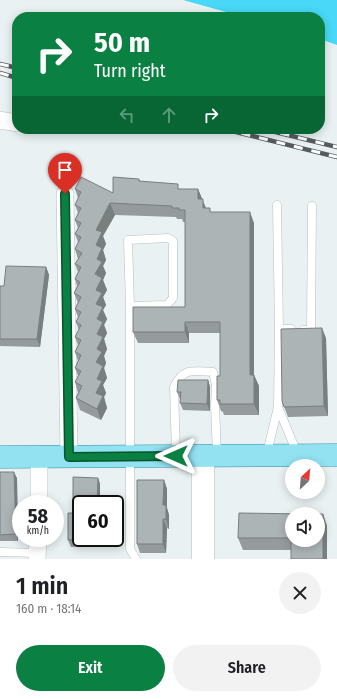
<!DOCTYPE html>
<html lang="en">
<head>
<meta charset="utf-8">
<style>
  :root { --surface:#fff; --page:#f2f2f2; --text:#202124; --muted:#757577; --accent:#0b8043 }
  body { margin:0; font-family:"Fira Sans Condensed",sans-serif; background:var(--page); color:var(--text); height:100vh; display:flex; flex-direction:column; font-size:15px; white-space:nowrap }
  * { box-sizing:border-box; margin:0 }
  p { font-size:13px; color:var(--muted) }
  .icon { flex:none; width:22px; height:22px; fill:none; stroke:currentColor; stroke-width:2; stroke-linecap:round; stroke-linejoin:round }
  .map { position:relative; height:559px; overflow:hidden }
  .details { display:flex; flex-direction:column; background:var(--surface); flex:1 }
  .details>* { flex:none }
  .guide { position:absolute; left:12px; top:12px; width:313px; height:122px; border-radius:16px; box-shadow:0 2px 10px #0003; background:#0b8043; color:#fff; overflow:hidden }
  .needle { width:26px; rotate:26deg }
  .tools { position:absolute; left:285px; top:459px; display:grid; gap:8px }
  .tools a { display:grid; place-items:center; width:40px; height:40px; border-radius:50%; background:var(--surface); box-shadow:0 2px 10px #0003; font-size:20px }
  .speed { position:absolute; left:12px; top:495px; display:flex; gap:8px; font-size:20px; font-weight:700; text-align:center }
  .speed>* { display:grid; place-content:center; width:52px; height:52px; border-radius:50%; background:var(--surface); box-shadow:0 2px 10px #0003; line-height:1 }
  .speed small { font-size:10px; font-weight:400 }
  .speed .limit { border:2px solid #111; border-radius:6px; background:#fff; color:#111 }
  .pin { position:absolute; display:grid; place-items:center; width:34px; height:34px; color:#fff; margin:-41px -17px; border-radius:50% 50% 50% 0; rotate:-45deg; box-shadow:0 0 4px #0007 }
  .pin .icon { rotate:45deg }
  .me { position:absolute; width:44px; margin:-22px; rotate:270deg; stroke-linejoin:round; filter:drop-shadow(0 0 3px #0008) }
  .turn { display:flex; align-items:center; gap:14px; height:84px; padding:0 16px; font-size:18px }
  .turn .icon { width:52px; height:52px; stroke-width:2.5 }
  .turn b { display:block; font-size:28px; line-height:34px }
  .lanes { display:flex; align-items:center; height:38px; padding:0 16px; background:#0003; justify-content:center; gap:20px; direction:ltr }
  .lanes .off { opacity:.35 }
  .round { display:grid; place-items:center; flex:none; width:42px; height:42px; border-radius:21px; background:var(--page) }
  .overview { display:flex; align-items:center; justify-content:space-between; height:68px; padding:0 16px }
  h1 { font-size:24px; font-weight:600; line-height:30px }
  .cta { display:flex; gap:8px; margin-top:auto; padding:8px 16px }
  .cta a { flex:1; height:46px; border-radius:24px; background:var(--accent); color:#fff; font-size:16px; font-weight:600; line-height:46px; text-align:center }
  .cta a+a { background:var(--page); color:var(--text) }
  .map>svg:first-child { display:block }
  .water { fill:#49d8f7 }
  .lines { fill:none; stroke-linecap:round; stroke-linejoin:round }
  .lane-casing { stroke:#b7bec0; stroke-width:9 }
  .street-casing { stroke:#b7bec0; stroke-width:18 }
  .secondary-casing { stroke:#b7bec0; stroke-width:23 }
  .primary-casing { stroke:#368ea0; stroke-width:23 }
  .lane { stroke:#fff; stroke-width:8 }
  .street { stroke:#fff; stroke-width:17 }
  .secondary { stroke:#fff; stroke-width:22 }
  .primary { stroke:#92e2f2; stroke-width:22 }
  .rail-casing { stroke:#575b5d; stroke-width:4.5 }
  .rail { stroke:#fff; stroke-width:3; stroke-dasharray:9; stroke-linecap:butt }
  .wall { fill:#959b9d }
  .shaded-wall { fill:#797e7f }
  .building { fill:#adb4b6; stroke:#797e7f }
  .route-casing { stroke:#07532c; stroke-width:10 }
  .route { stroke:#0b8043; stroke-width:7 }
</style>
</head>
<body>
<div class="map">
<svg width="337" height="559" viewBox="0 0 337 559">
  <rect width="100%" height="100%" fill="#e9f1f3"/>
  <path class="water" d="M183,0h154v45l-17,-6v-22h-76z"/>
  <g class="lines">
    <g class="lane-casing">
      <path id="lane" d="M277,205l2,124
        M130,306l-2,-66 40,-2 5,3v57l-6,7 -37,1v243l6,10
        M303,330h8l1,-124
        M278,407l1,-78h12
        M267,453l11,-46 19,46
        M176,455l-2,-68c9,-20 20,-16 39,-15l3,13 -1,20 2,50
        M0,552l38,1"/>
    </g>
    <g class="street-casing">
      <path id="street" d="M0,120l17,3
        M65,194l4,263
        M39,504v-46
        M37,559l1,-21"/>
    </g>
    <g class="secondary-casing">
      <path id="secondary" d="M203,559v-103"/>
    </g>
    <g class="primary-casing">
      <path id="primary" d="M0,457l337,-2"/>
    </g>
    <use href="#lane" class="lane"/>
    <use href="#street" class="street"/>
    <use href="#secondary" class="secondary"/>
    <use href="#primary" class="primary"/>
    <g class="rail-casing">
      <path id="rail" d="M0,64l17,4
        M0,73l17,5
        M224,129l113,28
        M263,129l74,18"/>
    </g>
    <use href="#rail" class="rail"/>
  </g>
  <path class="wall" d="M139,179l1,2 40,8h18l8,19 5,4 43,11v152l5,11v29h-35l-1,-3 -2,-1 -4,-11 3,-24v-43h-31v10h-51l-5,-11 52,-25v-85h-2l-1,-3h-5l-1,-2 -61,-2 -12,21 3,8 -3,6 3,10 -3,6 3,7 -3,7 4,10 -4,7 3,8 -3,5 4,9 -3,6 3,8 -3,6 3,10 -3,7 2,7 -2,5 3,10 -4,7 3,8 -2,4 3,11 -6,12 -21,-10 -4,-12 2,-5 -3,-11 3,-6 -3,-8 3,-7 -3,-9 3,-7 -3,-8 4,-7 -3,-8 2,-5 -3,-8 3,-6 -4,-10 3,-7 -2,-7 3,-7 -3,-8 3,-5 -3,-10 3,-7 -3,-8 3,-6 -3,-8 3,-7 -3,-8 3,-7 -3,-9 38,4z
    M46,267l3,8 -9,72 -40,-1v-60h4z
    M326,338l2,78 -40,1 -6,-16z
    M208,380l2,7v24l-27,-1 -3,-7v-4l-3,-7z
    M0,472l17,6 1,63h-18z
    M98,478l2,6 -19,20v34h10v8l-20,1 -3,-7 5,-27z
    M164,480l3,9v19l2,7v14l-2,-1 -1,25h-26l-3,-9z
    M323,514l4,12v33h-36v-9h-48l-5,-12z"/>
  <path class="shaded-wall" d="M198,189l9,22v9l-9,-21z
    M110,203l5,12 -12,21 3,8 -3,6 3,10 -3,6 3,7 -3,7 4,10 -4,7 3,8 -3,5 4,9 -3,6 3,8 -3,6 3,10 -3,7 2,7 -2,5 3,10 -4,7 3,8 -2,4 3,11 -6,12 -4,-11 -1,-16 1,-14 -1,-17 1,-13 -1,-59 -1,-16 1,-29v-15z
    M250,212l4,11v163l-4,-11z
    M46,267l3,8 -9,72 -3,-8z
    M185,322l4,11v10l-4,-11z
    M322,328l4,10 2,78 -4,-10z
    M254,375l5,11v29l-5,-11z
    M208,380l2,7v24l-3,-7z
    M14,472l3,6 1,63 -2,-7z
    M98,478l2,6v20h-3z
    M164,480l3,9v19l2,7v14l-3,-10 -3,-14z
    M323,514l4,12v33h-4z
    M163,519l4,9 -1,25 -3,-9z
    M89,538h2v8l-2,-7z"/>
  <path class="building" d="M81,177l32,16v-16l26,2v2l39,3v5h20v10h5v9h7v4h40v163h4v29h-34v-4h-3v-24h3v-54h-35v10h-52v-25h52v-97h-6v-2h-7v-2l-62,-3 -14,27 6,2 -6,13 6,3 -5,11 5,3 -7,12 7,4 -6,12 6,3 -6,11 7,3 -6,12 6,3 -6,12 6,3 -6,12 5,3 -6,10 7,4 -6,13 5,2 -6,12 7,3 -6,13 -21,-11 6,-12 -7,-4 6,-11 -6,-3 6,-13 -6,-3 6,-12 -6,-3 6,-12 -5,-3 5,-10 -6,-3 6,-12 -7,-4 6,-11 -5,-3 6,-12 -6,-3 7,-11 -7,-4 6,-12 -6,-3 6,-11 -6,-3 6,-12 -6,-3 6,-13 -6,-3z
    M6,266l40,1 -9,72h-37v-53h4z
    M322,328l2,78 -40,1 -2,-6 -1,-72z
    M178,380h30l-1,24 -27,-1 1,-11h-4z
    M0,472h14l2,62 -16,1z
    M73,477l25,1 -1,26h-16v34h8v1l-21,1v-27h5z
    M137,480h27l-1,25h3v14h-3v25h-26z
    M239,513l67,1h-14v26h26v-26h5v45h-32v-21h-53z"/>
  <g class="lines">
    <g class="route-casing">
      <path id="route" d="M65,194l4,263 107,-1"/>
    </g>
    <use href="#route" class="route"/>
  </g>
</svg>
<div class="tools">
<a><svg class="needle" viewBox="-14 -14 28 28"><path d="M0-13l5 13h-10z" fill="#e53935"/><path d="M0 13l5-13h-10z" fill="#757577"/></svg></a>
<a><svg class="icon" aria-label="sound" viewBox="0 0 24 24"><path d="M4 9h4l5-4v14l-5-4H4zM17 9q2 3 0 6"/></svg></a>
</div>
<div class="speed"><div>58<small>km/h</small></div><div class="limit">60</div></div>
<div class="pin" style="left:65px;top:194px;background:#d93025"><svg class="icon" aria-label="arrive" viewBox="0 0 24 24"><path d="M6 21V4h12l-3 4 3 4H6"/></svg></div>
<svg class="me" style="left:176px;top:456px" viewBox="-20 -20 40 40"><path d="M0-17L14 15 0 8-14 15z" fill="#0b8043" stroke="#fff" stroke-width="4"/></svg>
<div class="guide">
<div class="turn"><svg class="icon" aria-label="right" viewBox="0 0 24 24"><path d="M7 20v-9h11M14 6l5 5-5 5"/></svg><div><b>50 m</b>Turn right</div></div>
<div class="lanes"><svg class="icon off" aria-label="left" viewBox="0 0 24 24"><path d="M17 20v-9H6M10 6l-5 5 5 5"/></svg><svg class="icon off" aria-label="ahead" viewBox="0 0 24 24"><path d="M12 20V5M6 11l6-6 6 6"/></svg><svg class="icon" aria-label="right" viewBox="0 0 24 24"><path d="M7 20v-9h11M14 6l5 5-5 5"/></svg></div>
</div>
</div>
<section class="details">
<div class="overview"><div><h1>1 min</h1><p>160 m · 18:14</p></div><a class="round"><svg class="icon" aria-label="close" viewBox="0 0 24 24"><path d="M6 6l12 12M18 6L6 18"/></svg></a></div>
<div class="cta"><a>Exit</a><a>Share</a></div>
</section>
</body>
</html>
